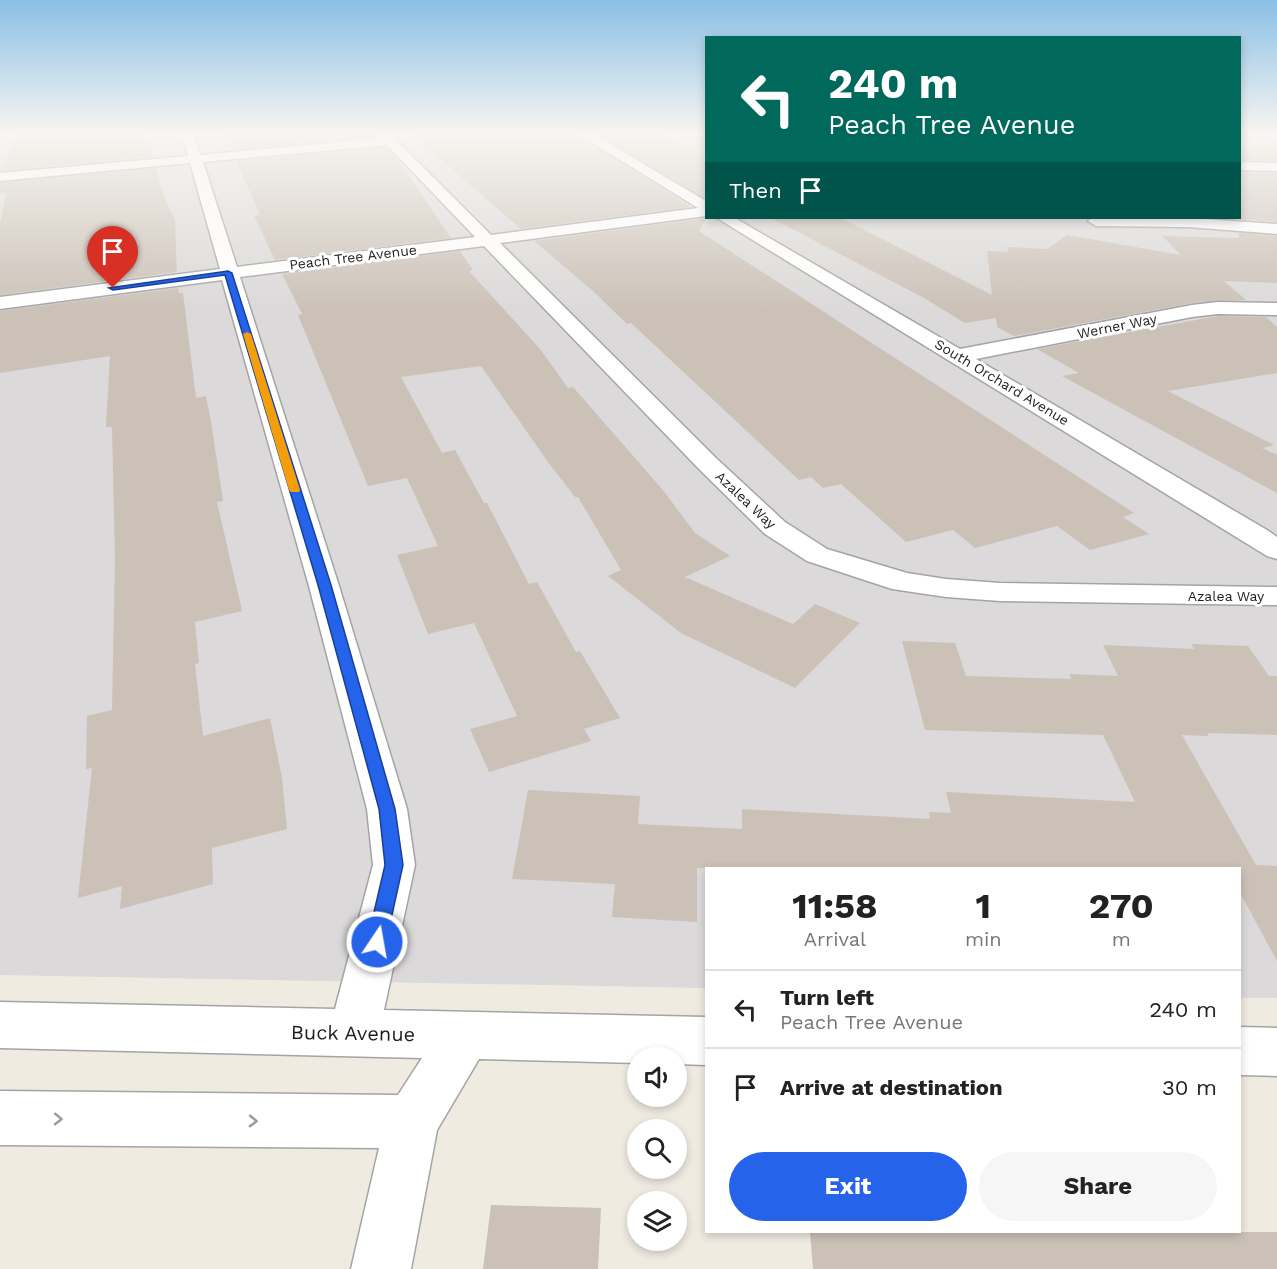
<!DOCTYPE html>
<html lang="en">
<head>
<meta charset="utf-8">
<style>
  :root { --surface:#fff; --page:#f6f6f6; --text:#222; --muted:#767676; --line:#e0e0e0; --accent:#2563eb }
  body { margin:0; font-family:"Work Sans",sans-serif; background:var(--page); color:var(--text); height:100vh; display:flex; flex-direction:column; font-size:22px; white-space:nowrap }
  * { box-sizing:border-box; margin:0 }
  p { font-size:20px; color:var(--muted) }
  .icon { flex:none; width:33px; height:33px; fill:none; stroke:currentColor; stroke-width:2; stroke-linecap:round; stroke-linejoin:round }
  .map { position:relative; flex:1; overflow:hidden }
  .panel { position:absolute; left:705px; top:867px; width:536px; height:366px; display:flex; flex-direction:column; background:var(--surface); border-radius:0px; box-shadow:0 3px 9px #0003 }
  .panel>* { flex:none }
  .guide { position:absolute; left:705px; top:36px; width:536px; height:183px; border-radius:0px; box-shadow:0 3px 9px #0003; background:#00695c; color:#fff; overflow:hidden }
  .controls { position:absolute; left:627px; top:1047px; display:grid; gap:12px }
  .controls a { display:grid; place-items:center; width:60px; height:60px; border-radius:50%; background:var(--surface); box-shadow:0 3px 9px #0003; font-size:30px }
  .pin { position:absolute; display:grid; place-items:center; width:51px; height:51px; color:#fff; margin:-62px -26px; border-radius:50% 50% 50% 0; rotate:-45deg; box-shadow:0 0 6px #0007 }
  .pin .icon { rotate:45deg }
  .me { position:absolute; width:66px; margin:-33px; rotate:12deg; stroke-linejoin:round; filter:drop-shadow(0 0 4px #0008) }
  .turn { display:flex; align-items:center; gap:21px; height:126px; padding:0 24px; font-size:27px }
  .turn .icon { width:78px; height:78px; stroke-width:2.5 }
  .turn b { display:block; font-size:42px; line-height:51px }
  .then { display:flex; align-items:center; height:57px; padding:0 24px; background:#0003; gap:12px; font-size:22px }
  .eta { display:flex; justify-content:space-evenly; align-items:center; height:102px; text-align:center }
  .eta b { font-size:36px; font-weight:700; line-height:42px }
  .primary-button { display:flex; gap:12px; margin-top:auto; padding:12px 24px }
  .primary-button a { flex:1; height:69px; border-radius:36px; background:var(--accent); color:#fff; font-size:24px; font-weight:700; line-height:69px; text-align:center }
  .primary-button a+a { background:var(--page); color:var(--text) }
  ul { padding:0; list-style:none }
  li { display:flex; align-items:center; gap:18px; height:78px; padding:0 24px; border-top:2px solid var(--line) }
  li div { flex:1 }
  li b { display:block; font-size:22px }
  li em { font-style:normal }
  .map>svg:first-child { display:block }
  .residential { fill:#dbd9d9 }
  .building { fill:#cbc1b7 }
  .lines { fill:none; stroke-linecap:round; stroke-linejoin:round }
  .minor-casing { stroke:#a4a4a4; stroke-width:3 }
  .minor { fill:#fff; fill-rule:evenodd }
  .oneway { stroke:#999 }
  .route { fill:#2563eb; stroke:#184099; stroke-width:1.5 }
  .slow { fill:#f59e0b }
  .labels { text-anchor:middle; stroke-width:6; stroke-linejoin:round; paint-order:stroke }
  .far-street-label { font-size:14px; fill:#1d1d1d; stroke:#fff }
  .near-street-label { font-size:20px; fill:#1d1d1d; stroke:#fff }
</style>
</head>
<body>
<div class="map">
<svg width="1277" height="1269" viewBox="0 0 1277 1269">
  <rect width="100%" height="100%" fill="#efebe1"/>
  <path class="residential" d="M0,132h706v86h533v-86h38v866h-38v-130h-533v120l-706,-13z"/>
  <path class="building" d="M19,132h127l7,25 -153,14z
    M224,132h149l3,4 -144,14z
    M409,132h164l118,75 -170,22z
    M594,132h66l46,24v43z
    M386,147l11,11 54,80 -176,22 -21,-44 6,-1 -24,-54z
    M1277,149v12l-38,-1v-10z
    M156,168l8,29 11,23 2,52 -177,23v-72l6,-30h-6v-10z
    M1239,172l38,1v49l-38,-3z
    M706,218l-7,13 435,282 -11,4 26,17 -59,16 -33,-24 -82,22 -22,-18 -47,12 -65,-58 -18,4 -12,-11 -12,3 -168,-157 -4,1 -34,-33 -59,-50z
    M771,218h70l151,77 -5,-44 21,1 -1,-5 40,2 20,-14 114,20 -19,-19 77,2v-5l38,3v47l-53,-2 22,19 -54,3 -178,33 -17,-9 -1,-9 -31,5 -41,-25z
    M460,251l13,19 -4,1 71,78 28,39 5,-1 89,102 33,44 35,23 -45,21 108,47 22,-20 45,19 -65,65 -114,-55 -73,-57 13,-6 -43,-73h-3l-27,-35 -67,-96 -80,11 41,76 13,-3 29,53h3l42,81 8,-2 39,70 4,-1 40,67 -36,11 7,12 -102,31 -19,-43 47,-13 -43,-93 -46,11 -31,-79 41,-9 -31,-68 -39,8 -70,-171 4,-1 -20,-40z
    M178,288l1,5h4l13,105 10,-2 5,26 12,79 -6,1 25,109 -47,11 4,41 -4,1 8,72 67,-18 12,60 5,51 -75,19 1,36 -93,25 2,-23 -44,12 14,-130 -6,1 1,-53 25,-6 3,-151 -3,-132h-6l4,-71 -110,17v-62z
    M1218,316l48,1 11,10v46l-109,18 106,54 -12,3 15,7v38l-215,-117 17,-3 -42,-24z
    M902,641l53,2 11,33 105,3 -1,-5 48,2 -15,-31 91,4 -3,-5 57,2 21,30h8v59l-70,-2 2,3 -27,-1 74,130 21,1v95l-38,-70v-23h-542v54l-85,-5 3,-33 -103,-5 16,-89 112,6 -2,28 104,5v-20l188,10 -1,-7 22,1 -5,-21 189,10 -32,-67 -178,-5z
    M491,1205l110,3 -3,61h-115z
    M810,1232h467v37h-464z"/>
  <g class="lines">
    <g class="minor-casing">
      <path id="minor" d="M181,132h12l7,23 180,-17 -5,-6h13l103,103 207,-27 -123,-76h15l116,69v15l-206,27 217,216 68,63 42,27 80,24 39,6 54,4 277,4v18l-277,-4 -54,-4 -54,-8 -85,-28 -42,-27 -66,-65 -215,-223 -244,31 99,309 68,223 8,56 -31,145 322,7v48l-30,-1v-6h-38v5l-159,-4 -42,71 -26,139h-60l28,-121 -379,-3v-54l398,4 24,-37 -422,-10v-46l335,7 38,-144 -6,-56 -58,-223 -87,-306 -222,29v-12l220,-28 -30,-106 -190,18v-8l188,-17zM387,145l88,92 -238,30 -34,-105z
        M1259,132h18v7l-16,-4z
        M1239,162l38,1v8l-38,-1z
        M717,218h18l225,131 232,-44 26,-3 59,1v12l-59,-1 -26,3 -216,42 291,171 10,7v22l-10,-3z
        M1091,218h100l86,6v10l-89,-7 -92,-1 -8,-5z
        M1239,1027l38,1v48l-38,-1z"/>
    </g>
    <use href="#minor" class="minor"/>
  </g>
  <defs><path id="oneway-chevron" d="M-2-3.5L2.5 0L-2 3.5" fill="none" stroke-width="1.6" stroke-linecap="round" stroke-linejoin="round" transform="scale(1.5)"/></defs>
  <g class="oneway">
    <use href="#oneway-chevron" transform="translate(58 1119) rotate(1)"/>
    <use href="#oneway-chevron" transform="translate(253 1121) rotate(1)"/>
  </g>
  <linearGradient id="sky" x2="0" y2="1"><stop stop-color="#8abfe5"/><stop offset="0.43" stop-color="#f8f6f2"/><stop offset="1" stop-color="#f8f6f2" stop-opacity="0"/></linearGradient>
  <rect width="1277" height="310" fill="url(#sky)"/>
  <path class="route" d="M228,271l4,2 99,312 64,224 8,56 -17,77 -2,6 -7,3 -7,-3 -3,-6 18,-77 -6,-56 -61,-224 -93,-310 -112,15 -4,-2z"/>
  <path class="slow" d="M247,332l4,2 49,156 -1,2h-8l-2,-2 -46,-156z"/>
  <g class="labels">
    <g class="far-street-label">
      <text transform="translate(353 257) rotate(-7)" y="5">Peach Tree Avenue</text>
      <text transform="translate(1117 326) rotate(-11)" y="5">Werner Way</text>
      <text transform="translate(1002 382) rotate(31)" y="5">South Orchard Avenue</text>
      <text transform="translate(746 500) rotate(43)" y="5">Azalea Way</text>
      <text x="1226" y="601">Azalea Way</text>
    </g>
    <g class="near-street-label">
      <text transform="translate(353 1033) rotate(1)" y="7">Buck Avenue</text>
    </g>
  </g>
</svg>
<div class="controls">
<a><svg class="icon" aria-label="sound" viewBox="0 0 24 24"><path d="M4 9h4l5-4v14l-5-4H4zM17 9q2 3 0 6"/></svg></a>
<a><svg class="icon" aria-label="search" viewBox="0 0 24 24"><circle cx="10" cy="10" r="6"/><path d="M15 15l6 6"/></svg></a>
<a><svg class="icon" aria-label="layers" viewBox="0 0 24 24"><path d="M12 4l9 5-9 5-9-5zM3 14l9 5 9-5"/></svg></a>
</div>
<div class="pin" style="left:113px;top:288px;background:#d93025"><svg class="icon" aria-label="arrive" viewBox="0 0 24 24"><path d="M6 21V4h12l-3 4 3 4H6"/></svg></div>
<svg class="me" style="left:377px;top:942px" viewBox="-20 -20 40 40"><circle r="17" fill="#2563eb" stroke="#fff" stroke-width="3"/><path d="M0-11L8 9 0 5-8 9z" fill="#fff"/></svg>
<div class="guide">
<div class="turn"><svg class="icon" aria-label="left" viewBox="0 0 24 24"><path d="M17 20v-9H6M10 6l-5 5 5 5"/></svg><div><b>240 m</b>Peach Tree Avenue</div></div>
<div class="then">Then<svg class="icon" aria-label="arrive" viewBox="0 0 24 24"><path d="M6 21V4h12l-3 4 3 4H6"/></svg></div>
</div>
<section class="panel">
<div class="eta">
<div><b>11:58</b><p>Arrival</p></div>
<div><b>1</b><p>min</p></div>
<div><b>270</b><p>m</p></div>
</div>
<ul>
<li><svg class="icon" aria-label="left" viewBox="0 0 24 24"><path d="M17 20v-9H6M10 6l-5 5 5 5"/></svg><div><b>Turn left</b><p>Peach Tree Avenue</p></div><em>240 m</em></li>
<li><svg class="icon" aria-label="arrive" viewBox="0 0 24 24"><path d="M6 21V4h12l-3 4 3 4H6"/></svg><div><b>Arrive at destination</b></div><em>30 m</em></li>
</ul>
<div class="primary-button"><a>Exit</a><a>Share</a></div>
</section>
</div>
</body>
</html>
